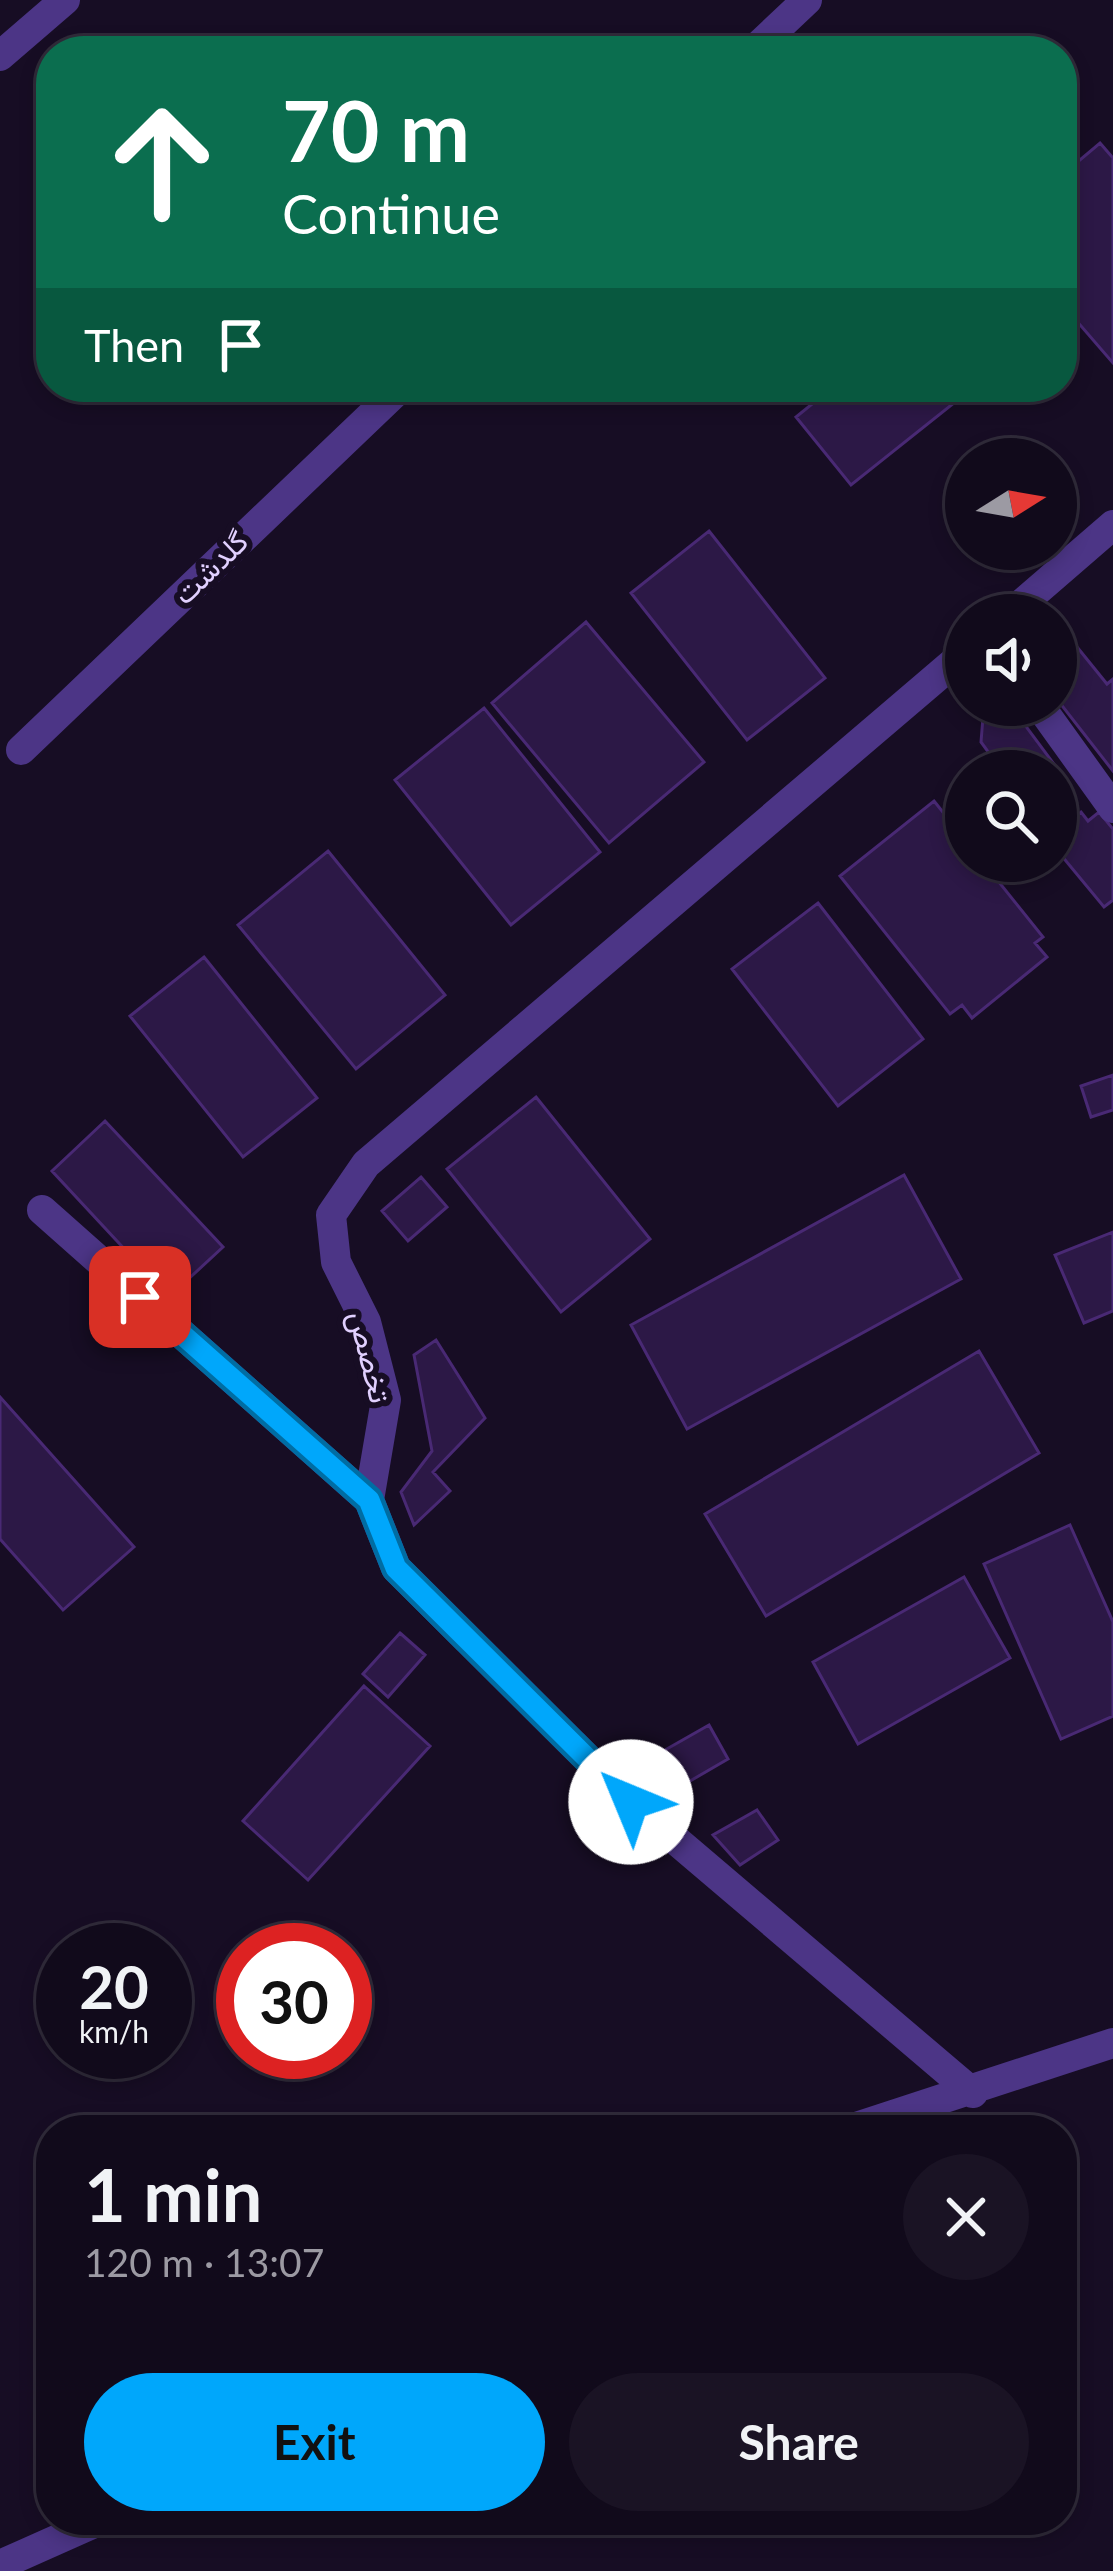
<!DOCTYPE html>
<html lang="en">
<head>
<meta charset="utf-8">
<style>
  :root { --surface:#110a1b; --page:#1a1324; --text:#f1f3f6; --muted:#9c9aa3; --line:#302b3a; --accent:#00a7fb }
  body { margin:0; font-family:Lato,Vazirmatn,sans-serif; background:var(--page); color:var(--text); height:100vh; display:flex; flex-direction:column; font-size:45px; white-space:nowrap }
  * { box-sizing:border-box; margin:0 }
  p { font-size:39px; color:var(--muted) }
  .icon { flex:none; width:66px; height:66px; fill:none; stroke:currentColor; stroke-width:2; stroke-linecap:round; stroke-linejoin:round }
  .map { position:relative; flex:1; overflow:hidden }
  .panel { position:absolute; left:36px; top:2115px; width:1041px; height:420px; display:flex; flex-direction:column; background:var(--surface); border-radius:48px; box-shadow:0 6px 18px #0003,0 0 0 3px var(--line) }
  .panel>* { flex:none }
  .guide { position:absolute; left:36px; top:36px; width:1041px; height:366px; border-radius:48px; box-shadow:0 6px 18px #0003,0 0 0 3px var(--line); background:#0b6e4f; color:#fff; overflow:hidden }
  .needle { width:78px; rotate:79deg }
  .fabs { position:absolute; left:945px; top:438px; display:grid; gap:24px }
  .fabs a { display:grid; place-items:center; width:132px; height:132px; border-radius:50%; background:var(--surface); box-shadow:0 6px 18px #0003,0 0 0 3px var(--line); font-size:60px }
  .speed { position:absolute; left:36px; top:1923px; display:flex; gap:24px; font-size:60px; font-weight:700; text-align:center }
  .speed>* { display:grid; place-content:center; width:156px; height:156px; border-radius:50%; background:var(--surface); box-shadow:0 6px 18px #0003,0 0 0 3px var(--line); line-height:1 }
  .speed small { font-size:30px; font-weight:400 }
  .speed .limit { border:18px solid #d22; background:#fff; color:#111 }
  .pin { position:absolute; display:grid; place-items:center; width:102px; height:102px; color:#fff; margin:-51px; border-radius:24px; box-shadow:0 6px 18px #0006 }
  .me { position:absolute; width:132px; margin:-66px; rotate:315deg; stroke-linejoin:round; filter:drop-shadow(0 0 9px #0008) }
  .turn { display:flex; align-items:center; gap:42px; height:252px; padding:0 48px; font-size:54px }
  .turn .icon { width:156px; height:156px; stroke-width:2.5 }
  .turn b { display:block; font-size:84px; line-height:102px }
  .then { display:flex; align-items:center; height:114px; padding:0 48px; background:#0003; gap:24px; font-size:45px }
  .round { display:grid; place-items:center; flex:none; width:126px; height:126px; border-radius:63px; background:var(--page) }
  .headline { display:flex; align-items:center; justify-content:space-between; height:204px; padding:0 48px }
  h1 { font-size:72px; font-weight:700; line-height:90px }
  .button { display:flex; gap:24px; margin-top:auto; padding:24px 48px }
  .button a { flex:1; height:138px; border-radius:72px; background:var(--accent); color:#111; font-size:48px; font-weight:700; line-height:138px; text-align:center }
  .button a+a { background:var(--page); color:var(--text) }
  .map>svg:first-child { display:block }
  .building { fill:#2c1846; stroke:#492974; stroke-width:3 }
  .lines { fill:none; stroke-linecap:round; stroke-linejoin:round }
  .minor { stroke:#4c3586; stroke-width:30 }
  .route-casing { stroke:#006da3; stroke-width:30 }
  .route { stroke:#00a7fb; stroke-width:21 }
  .labels { text-anchor:middle; stroke-width:12; stroke-linejoin:round; paint-order:stroke }
  .street-label { font-size:30px; fill:#e1d0ff; stroke:#170d24 }
</style>
</head>
<body>
<div class="map">
<svg width="1113" height="2571" viewBox="0 0 1113 2571">
  <rect width="100%" height="100%" fill="#170d24"/>
  <path class="building" d="M1100,143l13,15v205l-51,-59v-129z
    M833,387h141l-123,98 -55,-68z
    M709,531l116,147 -78,62 -116,-147z
    M1056,621l51,63 6,-5v92l-57,-73z
    M586,622l118,140 -95,81 -117,-140z
    M984,705h26l61,82 -15,12v-28h-54l-21,-29z
    M484,708l116,144 -89,73 -116,-145z
    M934,801l32,40v20h16l61,76 -8,6 12,14 -75,61 -10,-13 -12,9 -110,-138z
    M1081,812l7,9 11,-9 14,17v71l-9,7 -48,-58v-17z
    M328,851l117,144 -89,74 -118,-144z
    M818,903l105,136 -85,67 -106,-137z
    M204,957l113,141 -74,59 -113,-141z
    M1113,1075v35l-22,7 -10,-31z
    M536,1097l114,142 -89,73 -114,-143z
    M105,1121l118,126 -54,50 -117,-126z
    M904,1175l57,104 -274,150 -56,-104z
    M421,1177l26,30 -39,34 -26,-30z
    M1113,1232v79l-29,12 -29,-68z
    M436,1340l49,78 -52,54 17,19 -36,34 -13,-33 31,-41 -18,-96z
    M979,1351l60,102 -273,163 -61,-102z
    M0,1397l134,150 -71,63 -63,-71z
    M1070,1525l43,97v94l-52,23 -77,-175z
    M964,1577l46,81 -152,86 -45,-82z
    M400,1633l25,22 -37,42 -25,-23z
    M364,1686l66,60 -122,134 -65,-59z
    M709,1725l19,34 -50,29 -20,-34z
    M757,1810l21,30 -38,25 -27,-30z"/>
  <g class="lines">
    <path class="minor" d="M753,51l54,-51
      M0,56l65,-56
      M1009,615l104,-90
      M966,652l-600,512 -35,51 5,47 30,60 20,78 -17,100 27,68 235,234 342,291
      M1039,705l74,103
      M21,750l380,-363
      M42,1210l327,290
      M847,2130l266,-87
      M0,2565l101,-45"/>
  </g>
  <g class="lines">
    <g class="route-casing">
      <path id="route" d="M140,1297l229,203 27,68 235,234"/>
    </g>
    <use href="#route" class="route"/>
  </g>
  <g class="labels">
    <g class="street-label">
      <text transform="translate(211 568) rotate(-44)" y="10">گلدشت</text>
      <text transform="translate(369 1357) rotate(76)" y="10">تخصص</text>
    </g>
  </g>
</svg>
<div class="fabs">
<a><svg class="needle" viewBox="-14 -14 28 28"><path d="M0-13l5 13h-10z" fill="#e53935"/><path d="M0 13l5-13h-10z" fill="#9c9aa3"/></svg></a>
<a><svg class="icon" aria-label="sound" viewBox="0 0 24 24"><path d="M4 9h4l5-4v14l-5-4H4zM17 9q2 3 0 6"/></svg></a>
<a><svg class="icon" aria-label="search" viewBox="0 0 24 24"><circle cx="10" cy="10" r="6"/><path d="M15 15l6 6"/></svg></a>
</div>
<div class="speed"><div>20<small>km/h</small></div><div class="limit">30</div></div>
<div class="pin" style="left:140px;top:1297px;background:#d93025"><svg class="icon" aria-label="arrive" viewBox="0 0 24 24"><path d="M6 21V4h12l-3 4 3 4H6"/></svg></div>
<svg class="me" style="left:631px;top:1802px" viewBox="-20 -20 40 40"><circle r="19" fill="#fff"/><path d="M0-13L10 11 0 6-10 11z" fill="#00a7fb"/></svg>
<div class="guide">
<div class="turn"><svg class="icon" aria-label="ahead" viewBox="0 0 24 24"><path d="M12 20V5M6 11l6-6 6 6"/></svg><div><b>70 m</b>Continue</div></div>
<div class="then">Then<svg class="icon" aria-label="arrive" viewBox="0 0 24 24"><path d="M6 21V4h12l-3 4 3 4H6"/></svg></div>
</div>
<section class="panel">
<div class="headline"><div><h1>1 min</h1><p>120 m · 13:07</p></div><a class="round"><svg class="icon" aria-label="close" viewBox="0 0 24 24"><path d="M6 6l12 12M18 6L6 18"/></svg></a></div>
<div class="button"><a>Exit</a><a>Share</a></div>
</section>
</div>
</body>
</html>
